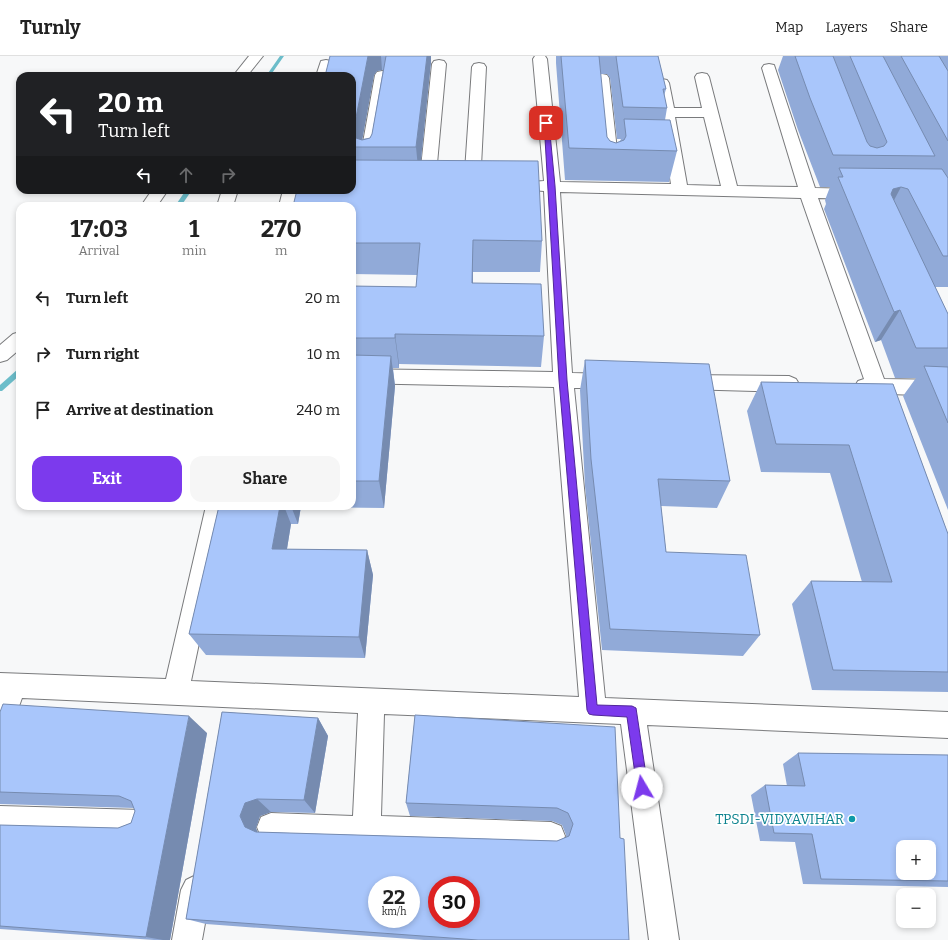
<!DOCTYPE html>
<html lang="en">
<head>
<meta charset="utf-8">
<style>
  :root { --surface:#fff; --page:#f6f6f6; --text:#222; --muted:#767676; --line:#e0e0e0; --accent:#7c3aed }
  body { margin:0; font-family:Bitter,serif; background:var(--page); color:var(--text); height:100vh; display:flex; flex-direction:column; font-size:15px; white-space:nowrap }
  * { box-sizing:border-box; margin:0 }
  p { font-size:13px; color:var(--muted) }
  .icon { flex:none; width:22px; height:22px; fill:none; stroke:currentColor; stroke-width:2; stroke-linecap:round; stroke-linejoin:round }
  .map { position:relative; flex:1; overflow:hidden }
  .side { position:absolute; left:16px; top:146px; width:340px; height:308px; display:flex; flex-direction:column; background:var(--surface); border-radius:12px; box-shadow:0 2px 6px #0003 }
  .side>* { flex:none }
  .banner { position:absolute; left:16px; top:16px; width:340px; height:122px; border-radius:12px; box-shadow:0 2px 6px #0003; background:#202124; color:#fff; overflow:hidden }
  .buttons { position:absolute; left:896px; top:784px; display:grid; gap:8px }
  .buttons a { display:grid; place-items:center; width:40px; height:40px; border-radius:8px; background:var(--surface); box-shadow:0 2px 6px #0003; font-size:20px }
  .speed { position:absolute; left:368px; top:820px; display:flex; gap:8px; font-size:20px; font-weight:700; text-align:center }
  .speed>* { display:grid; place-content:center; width:52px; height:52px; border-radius:50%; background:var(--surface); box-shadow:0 2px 6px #0003; line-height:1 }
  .speed small { font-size:10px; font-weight:400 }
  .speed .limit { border:6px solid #d22; background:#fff; color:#111 }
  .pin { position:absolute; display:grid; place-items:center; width:34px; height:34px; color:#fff; margin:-17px; border-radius:8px; box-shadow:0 2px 6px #0006 }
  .me { position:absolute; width:44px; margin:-22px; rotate:352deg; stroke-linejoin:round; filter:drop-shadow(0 0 3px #0008) }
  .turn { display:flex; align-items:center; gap:14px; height:84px; padding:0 16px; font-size:18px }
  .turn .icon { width:52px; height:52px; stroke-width:2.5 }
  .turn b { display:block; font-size:28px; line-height:34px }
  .lanes { display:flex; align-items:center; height:38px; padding:0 16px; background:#0003; justify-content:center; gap:20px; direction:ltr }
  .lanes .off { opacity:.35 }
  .eta { display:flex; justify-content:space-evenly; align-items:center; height:68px; text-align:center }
  .eta b { font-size:24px; font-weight:700; line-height:28px }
  .action { display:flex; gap:8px; margin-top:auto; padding:8px 16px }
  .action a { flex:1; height:46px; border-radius:12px; background:var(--accent); color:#fff; font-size:16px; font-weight:700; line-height:46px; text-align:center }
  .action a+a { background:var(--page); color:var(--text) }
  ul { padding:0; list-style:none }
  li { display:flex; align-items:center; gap:12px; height:56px; padding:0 16px }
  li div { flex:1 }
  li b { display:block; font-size:15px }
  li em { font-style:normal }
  header { display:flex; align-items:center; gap:24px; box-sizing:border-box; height:56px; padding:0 20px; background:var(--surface); border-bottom:1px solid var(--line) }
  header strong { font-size:19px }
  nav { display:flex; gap:22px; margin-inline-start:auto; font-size:14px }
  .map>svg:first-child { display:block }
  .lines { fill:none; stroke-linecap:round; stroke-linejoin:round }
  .stream { fill:#6cbdca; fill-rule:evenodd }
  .minor-casing { stroke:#797a7c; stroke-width:2 }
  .minor { fill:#fff; fill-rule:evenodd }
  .wall { fill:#91aad8; fill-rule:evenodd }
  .shaded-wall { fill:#768bb0 }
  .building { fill:#a9c6fb; stroke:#768bb0; fill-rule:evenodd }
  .route { fill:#7c3aed; stroke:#51269a }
  .culture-dot { fill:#0f9aa8; stroke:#fff; stroke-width:1.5 }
  .labels { text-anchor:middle; stroke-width:3.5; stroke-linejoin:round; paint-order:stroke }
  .near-culture-label { font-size:14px; fill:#0d838f; stroke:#fff; text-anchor:end }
</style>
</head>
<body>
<header>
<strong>Turnly</strong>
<nav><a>Map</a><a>Layers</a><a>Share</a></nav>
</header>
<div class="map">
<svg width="948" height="884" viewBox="0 0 948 884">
  <rect width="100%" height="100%" fill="#f7f8f9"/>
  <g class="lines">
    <path class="stream" d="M280,0h4l-14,20h-4z
      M186,134h6l-11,16h-6z
      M18,313h2v6l-18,16h-2v-6z"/>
    <g class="minor-casing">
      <path id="minor" d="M249,0h14l-16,20h-14z
        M535,0h10l2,3 13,123 111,2 -16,-101 2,-3 5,-1 5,1 2,3 5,25h28l-7,-31 2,-3 5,-1 5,1 2,3 28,109 61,1 -36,-119 2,-3 5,-1 5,1 41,123 42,1 6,1 2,4 -2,4 -6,1 -39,-1 66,181 64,1v16l-59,-2 2,5 -3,5 -7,3 -7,-3 -5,-10 -11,-3 -3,-5 3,-5 6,-2 -63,-181 -241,-6 12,181 39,1 7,2 3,5 -3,5 -7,2h-37l31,310 343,14v26l-301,-13 32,215h-30l-28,-216 -237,-10 -3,102 170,6 10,4 4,10 -4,10 -10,4 -280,-9 -10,-4 -4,-10 4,-10 10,-4 82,3 5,-103 -336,-15 -13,36 -9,4v-65l166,6 40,-173h22l-37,175 388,16 -25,-310 -202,-4v-14l201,3 -9,-181 -13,-1 -2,-4 2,-4 13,-1 -11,-122zM675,61h29l17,69 -34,-1z
        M326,4l5,1 2,3 -3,12h-14l5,-15z
        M439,4l5,1 2,3 -11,122 -2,4 -6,1 -6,-1 -2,-4 13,-122 2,-3z
        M479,7l5,1 2,3 -6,119 -2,4 -6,1 -6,-1 -2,-4 8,-119 2,-3z
        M382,15l5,1 2,3 -14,90 -2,3 -6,2 -6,-2 -2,-3 16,-90 2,-3z
        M602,18l5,1 2,3 10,90 -2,3 -6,2 -6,-2 -2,-3 -8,-90 2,-3z
        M152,134h16l-11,16h-16z
        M222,134h16l-5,16h-16z
        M283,134h16l-4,16h-16z
        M20,276v17l-13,11 -7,2v-17l13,-11z
        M683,319l106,1 7,3 3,5 -3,5 -7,3 -106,-3 -7,-2 -3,-5 3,-5z
        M0,750l142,4 10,4 4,10 -4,10 -10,4 -142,-4z
        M196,819l10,5 5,10 -9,50h-30l9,-50 5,-10z"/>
    </g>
    <use href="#minor" class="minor"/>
  </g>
  <path class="wall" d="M330,0h101v6l-10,98 121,81 -2,31h-67v11l71,53 -3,31 -142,-3v4h-6l2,18 -11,122 -83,-1 -3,17h-7l-4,25 80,1 6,25 -8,83 -159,-3 -17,-21 30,-128h133v-220l64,1 1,-12 -65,-1v-198zM382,14h1l-11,64 -2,4 -8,1 12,-64 3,-4z
    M556,0h102l8,33 -2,7 3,12 -2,12 12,31 -8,31 -104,-2 -9,-117zM600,18h7l3,4 7,61h4l-1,2 -4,2 -6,-2 -3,-4z
    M783,0h100l1,1v-1h64v231h-13l13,27v196l-45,-114 13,-18h-21l-14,-38 -6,2 -51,-133 2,-5 -1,-4 5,-13h-10l-22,-57 -20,-60z
    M585,304l145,121 -13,27 -56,-2 5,46 94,83 -17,21 -141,-6 -17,-164 -5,-96z
    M761,326l132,2 55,150v158l-136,-2 -20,-86 19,-23 51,1 -32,-109 -69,-1 -14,-61z
    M0,656l207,21 -37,207h-16l-154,-11v-104l118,3 13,-5 4,-12 -1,-3 -134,-4z
    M222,656l96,6 10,18 -13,77 -44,-1 -11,4 -4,12 1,4 300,9 9,-4v-2l-4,-10 -10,-4 -142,-5 -4,-13 9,-88 205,123 9,102h-205l-218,-16 -20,-5z
    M798,697l150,2v132l-145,-3 -8,-42 -35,-1 -9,-46 14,-10 22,1 -4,-22z"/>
  <path class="shaded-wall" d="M368,0h13l1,14 -5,1 -3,4 -13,72 -8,-14z
    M427,0h4v6l-12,116 -3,-31z
    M901,131l-17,32 -7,1 16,-31z
    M473,184v32l-1,42v-31z
    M900,254l-19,30 -6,2 19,-30z
    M395,278l4,30v4l-4,-30z
    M391,300l4,30 -11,122 -5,-27z
    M280,450h4l7,18 -8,49 -11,-24z
    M291,450h10l-3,18z
    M367,494l6,25 -8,83 -6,-21z
    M189,660l18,17 -37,207h-7l-17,-3z
    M318,662l10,18 -13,77 -11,-13z
    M257,743l14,13 -11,4 -4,12 4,10 -15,-11 -5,-11 5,-13z"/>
  <path class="building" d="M330,0h38l-15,77 3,5 6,2 8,-2 2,-4 14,-78h41l-11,91h-64v-71h-27z
    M561,0h38l8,81 3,4 6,2 8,-3 2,-4 -2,-17 46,1 7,31 -108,-3z
    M616,0h42l8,33h-3l4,19 -44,-1z
    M795,0h38l34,86 3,4 7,2 7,-2 3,-4 -37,-86h33l52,100 -102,-1 -23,-57z
    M901,0h38l9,15v70z
    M352,104l186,1 4,80 -69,-1 -1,43 69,1 3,52 -149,-2v4h-43v-52l64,1 4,-44h-68v-37h-59l4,-16h55z
    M839,112l103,1 6,9v78h-5l-35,-67 -7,-2 -8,2 -2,5 57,120v34h-32l-16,-38 -6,2 -56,-135h5z
    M352,299l39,1 -12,125h-27z
    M585,304l124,4 21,117 -72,-2 8,73 80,3 14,80 -150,-6 -19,-170z
    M924,310l24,1v56z
    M761,326l132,2 55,150v138l-115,-2 -22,-89 81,1 -43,-137 -73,-1z
    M219,450h61l-8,43 95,1 -8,87 -170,-3z
    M3,648l186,12 -43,221 -146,-11v-101l118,3 13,-5 4,-12 -4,-10 -12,-5 -119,-4v-80z
    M222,656l96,6 -14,82 -47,-1 -12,4 -5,13 5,11 11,5 301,9 12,-5 4,-12 -5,-11 -11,-5 -151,-5 9,-88 200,12 5,111 4,1 5,101h-151l-292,-21zM377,829h34v34h-34zM437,829h34v34h-34z
    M798,697l150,2v126l-127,-2 -9,-45 -38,-1 -9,-48 40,1zM903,791h26v26h-26z"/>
  <path class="route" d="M544,65l5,2 6,63 12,194 30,325 35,1 4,2 12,80 -2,4 -4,1 -4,-1 -1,-4 -10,-71 -34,-2 -4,-1 -2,-4 -28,-330z"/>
  <circle class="culture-dot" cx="852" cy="763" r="4"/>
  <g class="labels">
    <g class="near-culture-label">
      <text x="844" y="768">TPSDI-VIDYAVIHAR</text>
    </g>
  </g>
</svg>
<div class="buttons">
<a>+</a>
<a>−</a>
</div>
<div class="speed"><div>22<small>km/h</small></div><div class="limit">30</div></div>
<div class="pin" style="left:546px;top:67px;background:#d93025"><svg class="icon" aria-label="arrive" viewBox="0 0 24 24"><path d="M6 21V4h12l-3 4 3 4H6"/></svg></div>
<svg class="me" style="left:642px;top:732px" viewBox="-20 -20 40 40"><circle r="19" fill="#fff"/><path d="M0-13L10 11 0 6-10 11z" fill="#7c3aed"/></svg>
<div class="banner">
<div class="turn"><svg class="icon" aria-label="left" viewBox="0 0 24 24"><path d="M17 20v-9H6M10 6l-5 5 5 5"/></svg><div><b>20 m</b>Turn left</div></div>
<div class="lanes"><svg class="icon" aria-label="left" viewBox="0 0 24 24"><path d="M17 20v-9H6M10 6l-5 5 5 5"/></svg><svg class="icon off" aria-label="ahead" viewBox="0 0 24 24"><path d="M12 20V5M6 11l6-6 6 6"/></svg><svg class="icon off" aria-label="right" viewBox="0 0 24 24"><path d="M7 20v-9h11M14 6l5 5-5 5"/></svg></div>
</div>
<section class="side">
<div class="eta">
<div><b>17:03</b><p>Arrival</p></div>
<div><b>1</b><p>min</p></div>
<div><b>270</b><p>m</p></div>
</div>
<ul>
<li><svg class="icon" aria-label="left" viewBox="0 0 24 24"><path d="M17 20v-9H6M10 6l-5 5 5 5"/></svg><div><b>Turn left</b></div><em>20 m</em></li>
<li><svg class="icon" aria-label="right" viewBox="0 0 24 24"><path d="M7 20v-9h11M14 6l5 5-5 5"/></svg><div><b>Turn right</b></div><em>10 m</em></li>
<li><svg class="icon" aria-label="arrive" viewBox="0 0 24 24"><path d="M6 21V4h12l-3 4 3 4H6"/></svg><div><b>Arrive at destination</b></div><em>240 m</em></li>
</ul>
<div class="action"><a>Exit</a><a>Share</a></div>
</section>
</div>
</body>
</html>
